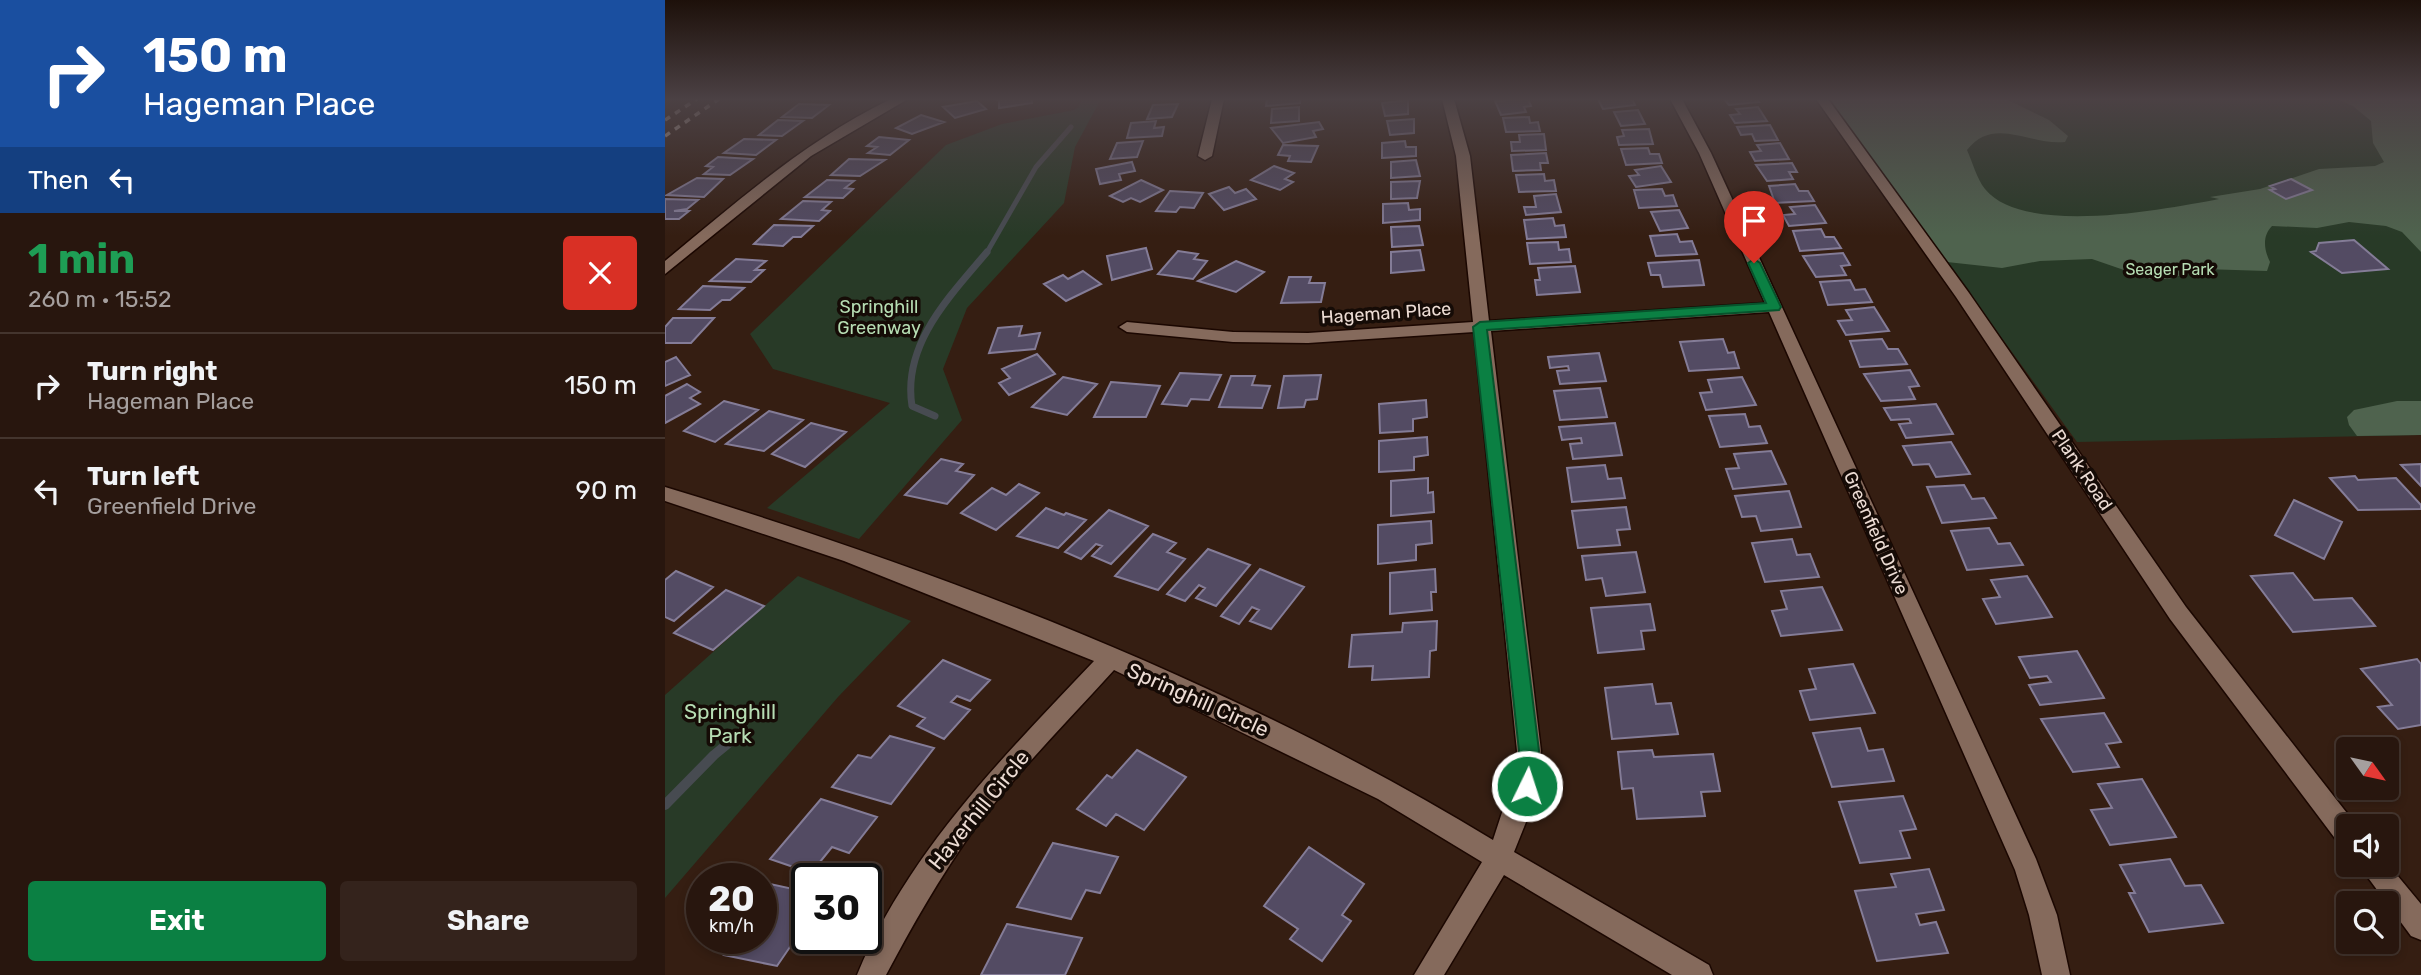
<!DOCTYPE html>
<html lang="en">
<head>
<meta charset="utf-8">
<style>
  :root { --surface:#28160e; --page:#34231c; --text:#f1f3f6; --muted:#a59f9e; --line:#44352e; --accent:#0b8043 }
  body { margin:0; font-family:Rubik,sans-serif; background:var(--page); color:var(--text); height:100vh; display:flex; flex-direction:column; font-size:26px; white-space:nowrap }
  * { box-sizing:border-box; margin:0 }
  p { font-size:23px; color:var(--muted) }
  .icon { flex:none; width:38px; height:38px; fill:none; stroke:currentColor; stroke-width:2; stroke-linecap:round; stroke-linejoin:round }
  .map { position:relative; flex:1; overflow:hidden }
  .drawer { display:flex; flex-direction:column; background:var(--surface); width:665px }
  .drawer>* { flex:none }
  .banner { background:#1a4fa0; color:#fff; overflow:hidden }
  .needle { width:46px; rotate:123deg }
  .fabs { position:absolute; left:1671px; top:737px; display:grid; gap:14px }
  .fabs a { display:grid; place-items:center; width:63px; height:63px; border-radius:7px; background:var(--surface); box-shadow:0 4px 10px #0003,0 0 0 2px var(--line); font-size:35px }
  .speed { position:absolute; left:21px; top:863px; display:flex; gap:14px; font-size:35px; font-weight:700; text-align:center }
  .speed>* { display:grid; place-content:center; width:91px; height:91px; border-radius:50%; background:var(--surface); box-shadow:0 4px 10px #0003,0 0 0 2px var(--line); line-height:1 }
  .speed small { font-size:18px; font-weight:400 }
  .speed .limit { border:4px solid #111; border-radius:10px; background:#fff; color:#111 }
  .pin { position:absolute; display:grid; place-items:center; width:60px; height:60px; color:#fff; margin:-72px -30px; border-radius:50% 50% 50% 0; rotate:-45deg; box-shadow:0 0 7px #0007 }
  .pin .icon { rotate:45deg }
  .me { position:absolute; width:77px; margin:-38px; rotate:4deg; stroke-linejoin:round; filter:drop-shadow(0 0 5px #0008) }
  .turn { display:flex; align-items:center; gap:24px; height:147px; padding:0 28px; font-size:32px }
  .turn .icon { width:91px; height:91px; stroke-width:2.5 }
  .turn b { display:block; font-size:49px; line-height:60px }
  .then { display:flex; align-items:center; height:66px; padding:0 28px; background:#0003; gap:14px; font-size:26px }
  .round { display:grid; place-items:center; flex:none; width:74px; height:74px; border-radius:7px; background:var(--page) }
  .summary { display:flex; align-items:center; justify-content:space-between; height:119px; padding:0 28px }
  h1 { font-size:42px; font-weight:700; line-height:52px; color:#1e9e55 }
  .primary-button { display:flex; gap:14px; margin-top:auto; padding:14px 28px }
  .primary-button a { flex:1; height:80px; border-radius:7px; background:var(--accent); color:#fff; font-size:28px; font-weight:700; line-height:80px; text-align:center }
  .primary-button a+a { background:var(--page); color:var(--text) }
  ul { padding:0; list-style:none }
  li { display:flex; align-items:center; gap:21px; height:105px; padding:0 28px; border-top:2px solid var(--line) }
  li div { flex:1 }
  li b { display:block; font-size:26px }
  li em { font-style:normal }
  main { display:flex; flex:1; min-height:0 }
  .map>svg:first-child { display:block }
  .green { fill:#283a27 }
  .forest { fill:#4f634e }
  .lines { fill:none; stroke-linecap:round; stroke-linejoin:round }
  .stream-far2 { stroke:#474b51; stroke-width:5 }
  .stream-far1 { stroke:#474b51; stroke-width:7 }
  .stream { stroke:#474b51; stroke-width:10 }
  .building { fill:#534b63; stroke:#847c97; stroke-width:2 }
  .minor-casing { stroke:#1b0701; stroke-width:3 }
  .minor { fill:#856a5c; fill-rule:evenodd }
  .rail { stroke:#c6b5ac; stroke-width:3.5; stroke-dasharray:6 6; stroke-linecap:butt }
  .route { fill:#0b8043; stroke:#07532c; stroke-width:2 }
  .labels { text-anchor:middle; stroke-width:7; stroke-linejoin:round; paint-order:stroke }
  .far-park-label { font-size:16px; fill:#b6ddb3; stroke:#150b06 }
  .park-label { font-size:18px; fill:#b6ddb3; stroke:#150b06 }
  .street-label { font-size:18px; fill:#ecdcd4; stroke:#150b06 }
  .near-street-label { font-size:21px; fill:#ecdcd4; stroke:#150b06 }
  .near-park-label { font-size:21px; fill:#b6ddb3; stroke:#150b06 }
</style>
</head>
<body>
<main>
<section class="drawer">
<div class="banner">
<div class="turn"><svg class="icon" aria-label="right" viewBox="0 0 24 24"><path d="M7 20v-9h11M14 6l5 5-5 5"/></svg><div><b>150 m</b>Hageman Place</div></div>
<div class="then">Then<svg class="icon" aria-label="left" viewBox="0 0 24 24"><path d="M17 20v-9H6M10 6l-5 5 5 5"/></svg></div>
</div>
<div class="summary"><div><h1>1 min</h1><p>260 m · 15:52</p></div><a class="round" style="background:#d93025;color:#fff"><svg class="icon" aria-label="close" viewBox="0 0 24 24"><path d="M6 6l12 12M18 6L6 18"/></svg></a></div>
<ul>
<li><svg class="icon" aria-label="right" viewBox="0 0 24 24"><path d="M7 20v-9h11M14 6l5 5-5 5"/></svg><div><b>Turn right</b><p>Hageman Place</p></div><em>150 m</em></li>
<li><svg class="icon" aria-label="left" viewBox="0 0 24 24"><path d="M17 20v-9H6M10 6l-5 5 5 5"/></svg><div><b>Turn left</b><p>Greenfield Drive</p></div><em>90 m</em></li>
</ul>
<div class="primary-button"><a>Exit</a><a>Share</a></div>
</section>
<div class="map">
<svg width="1756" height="975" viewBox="0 0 1756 975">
  <rect width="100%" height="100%" fill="#351e12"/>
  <path class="green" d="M417,99h19l-26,48 -11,56 -97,105 -24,61 19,51 -103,119 -92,-31 123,-105 -117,-34 -23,-35 196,-189 56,-21 72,-14 5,-3z
    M1164,99h592v336l-344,7z
    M133,576l113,45 -73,76 -173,201v-203z"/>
  <path class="forest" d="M1164,99h177l43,21 19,16 -3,6c-35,4 -71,-27 -98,8 5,11 10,29 18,39 39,48 181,20 234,10l-9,-2 50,-8 59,-20 56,-3 9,-4 -11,-19 -2,-22 -18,-15 -16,-7h84v153l-19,-20 -16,-6 -37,-4 -32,6 -45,-2c-10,10 -8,24 -2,36l-3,9 -64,-2 -35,10h-18l-58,-20 -52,2 -38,7 -55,-6z
    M1732,401h24v34l-64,1 -8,-11 -2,-8 7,-7z"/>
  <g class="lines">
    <path class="stream-far2" d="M321,254l50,-87 35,-40"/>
    <path class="stream-far1" d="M270,416l-23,-10c-10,-62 38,-110 75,-154"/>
    <path class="stream" d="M0,805l49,-50 28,-23"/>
  </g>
  <path class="building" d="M328,99h39v4l-33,5v-8z
    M602,99h33v4l-34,3z
    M863,99l3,7 -7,1 2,5 -25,3 -6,-14z
    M933,99h34l3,6 -32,4z
    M1059,99h33l2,3 -30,3z
    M743,100v14l-23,2 -3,-13z
    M312,101l9,8 -31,9 -12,-11z
    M134,104l30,1 -17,13 -30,-1z
    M513,104l-6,13 -25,2 6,-14z
    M634,107v14l-28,2 1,-14z
    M1093,107l9,14 -32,2 -5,-8 10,-1 -4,-5z
    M973,110l7,14 -24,2 -7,-14z
    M256,115l23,7 -32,12 -16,-6z
    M864,117l1,6 8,-1 2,9 -34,1 -3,-14z
    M749,119v14l-24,2 -3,-14z
    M113,120l25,1 -21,15 -23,-1z
    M491,121l-2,7 10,-1 -2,9 -35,2 4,-15z
    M654,122l4,7 -10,2 3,6 -33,6 -12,-15z
    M1105,125l8,15 -23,1 -3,-7 -11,1 -4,-8z
    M984,129l4,15 -34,1 -2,-8 7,-1 -2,-6z
    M879,134l2,16 -34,1 -1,-9h9l-1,-7z
    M214,137l30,3 -19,15 -22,-2 9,-6 -10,-1z
    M79,139l32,1 -20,15 -32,-2z
    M478,141l-6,16 -27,2 7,-16z
    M740,141l1,6h10v9l-34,2v-15z
    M1115,143l9,16 -34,2 -5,-9 11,-1 -4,-6z
    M618,145l35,1 -7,16 -23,-1 2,-5 -12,-1z
    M983,148l2,6h9l3,9 -36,2 -5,-16z
    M881,153l2,10h-8l1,7 -28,1 -2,-16z
    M53,157l35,2 -23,16 -26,-1 9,-7 -7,-1z
    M184,159l36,1 -25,16 -29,-1z
    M751,160l4,16 -29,2v-16z
    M467,162l3,9 -16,3 2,6 -21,4 -4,-15z
    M1127,163l5,9h-8l4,7 -26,2 -11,-16z
    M609,166l20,7 -9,6 8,3 -13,8 -29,-10z
    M996,166l10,16 -35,5 -7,-11 10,-1 -4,-5z
    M879,174l1,7 9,-1 2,11 -37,1 -3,-17z
    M32,178l26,1 -19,18 -37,-2z
    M1626,179l21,11 -26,9 -16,-9 5,-1 -5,-3z
    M162,180l27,1 -9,7 8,1 -10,9 -38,-1z
    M476,180l22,10 -23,12 -9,-4 -8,4 -13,-6z
    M755,181l-3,17 -26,1v-17z
    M1130,184l4,7h9l6,10 -39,2 -6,-17z
    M564,187l6,6 11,-4 10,10 -32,11 -15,-16z
    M997,189l3,7 8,-1 4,11 -38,2 -5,-18z
    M505,191l33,2 -9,15 -14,-1 -4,5 -20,-1z
    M891,194l5,18 -35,3 -2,-8h12l-2,-11z
    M0,199l33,1 -11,9 -13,2h15l-10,8h-14z
    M138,201l28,1 -9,8 8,1 -11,10 -38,-2z
    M743,203l1,7 11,-1v11l-37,3v-19z
    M1150,205l11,18 -37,3 -6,-11 12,-1 -5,-7z
    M1014,210l9,18 -28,3 -9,-19z
    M888,218l2,8 9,-1 2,12 -39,2 -3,-19z
    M109,225l39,1 -12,11h-8l-10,9 -29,-2z
    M754,226l4,19 -31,2 -1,-20z
    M1156,229l4,8h9l7,11 -41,3 -7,-20z
    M1012,234l3,8 12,-1 5,13 -41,2 -6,-20z
    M1689,240l34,29 -46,4 -31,-21 5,-1 3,-8z
    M893,242l1,8 10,-1 2,13 -41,2 -3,-21z
    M481,248l6,21 -40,11 -5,-24z
    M755,250l4,20 -33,3v-21z
    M513,251l20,3 -4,5 13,2 -14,18 -35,-5z
    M1178,253l7,12 -9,1 5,9 -30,2 -13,-21z
    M71,259l30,2 -11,9h9l-13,12 -41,-1z
    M1034,260l5,25 -41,2 -3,-12h-9l-3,-12z
    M571,261l28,11 -28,20 -38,-11z
    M910,266l5,26 -43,3 -2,-15h5l-2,-12z
    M418,271l18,13 -35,17 -22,-17 19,-9 5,4z
    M624,277h22l-2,6h16l-4,19 -40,1z
    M1185,280l5,10 10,-1 7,13 -44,3 -8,-23z
    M38,286l41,2 -14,12h-8l-12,10 -31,-1z
    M1209,307l15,24 -43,4 -8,-14 14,-1 -6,-10z
    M8,318h41l-23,25h-26v-16z
    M357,326l-3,10 21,-3 -5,16 -46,4 9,-25z
    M1058,339l5,14 6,-1 5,16 -50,3 -9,-29z
    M1217,339l6,10h10l9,15 -47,3 -10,-26z
    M934,353l7,28 -46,3 -3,-13 12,-1 -1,-4 -18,2 -2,-11z
    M372,354l18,20 -46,21 -10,-12 11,-5 -8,-9z
    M11,357l14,18 -25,11v-24z
    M1245,370l9,16 -10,1 6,12 -34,2 -17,-27z
    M515,373l41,2 -12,25 -18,-1 -4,7 -25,-2z
    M656,375l-4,24 -11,1 -2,7 -26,1 6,-32z
    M566,376h24l-3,9 18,1 -8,22 -43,-1z
    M398,377l34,7 -30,31 -35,-8z
    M1077,377l14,28 -50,5 -6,-17 12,-1 -4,-12z
    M446,382l49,4 -14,31h-52z
    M22,384l13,8 -10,6 10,6 -35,19v-27z
    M935,388l7,29 -47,3 -6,-29z
    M761,400l1,17 -14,2v12l-33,2 -1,-29z
    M59,401l34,9 -43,32 -31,-11z
    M1271,404l17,30 -47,4 -7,-14 12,-1 -2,-4 -18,1 -7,-12z
    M104,411l34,9 -39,31 -38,-7z
    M1080,414l4,13 11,-1 7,17 -47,4 -11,-31z
    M146,423l35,9 -41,35 -33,-13z
    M950,423l7,32 -49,4 -3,-15 12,-1 -1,-5 -19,2 -3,-13z
    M762,437l1,18 -14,2v13l-35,2v-31z
    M1286,442l19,32 -34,3 -7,-13 -16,1 -10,-19z
    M1106,451l15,33 -53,5 -7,-20 13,-1 -5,-14z
    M276,459l22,5 -7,7 18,4 -27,29 -42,-9z
    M1756,464v22l-20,-21z
    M940,465l3,14 13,-1 4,20 -53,4 -5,-34z
    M1690,476l3,4 38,-2 25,27v4l-63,1 -28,-32z
    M763,478v15l5,-1 1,20 -43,4v-35z
    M354,484l20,9 -43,37 -35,-17 31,-25 14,7z
    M1299,485l8,14 12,-1 12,20 -54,5 -15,-36z
    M1124,491l12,36 -40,4 -5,-15 -14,1 -7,-21z
    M1629,500l48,22 -18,37 -49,-24z
    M961,507l4,22 -13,1 3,15 -42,3 -6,-37z
    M381,508l18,7 2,-2 20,7 -28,28 -41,-12z
    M444,510l39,16 -37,38 -19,-8 10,-10 -6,-2 -15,15 -16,-7z
    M766,521l1,22 -16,2v15l-38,4v-39z
    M1324,528l9,16 12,-1 13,22 -56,5 -16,-39z
    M488,534l23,9 -9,9 18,7 -27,31 -43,-14z
    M1127,539l5,16 13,-1 9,23 -54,5 -13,-39z
    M543,549l42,16 -34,41 -20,-8 9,-10 -6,-3 -14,16 -18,-7z
    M971,552l9,40 -39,4 -4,-18 -16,2 -4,-24z
    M595,569l44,18 -33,42 -21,-8 9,-11 -7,-3 -13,17 -18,-8z
    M770,569l1,23h-5l1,18 -42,4v-41z
    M11,571l37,16 -39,34 -9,-4v-37z
    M1628,573l21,27 38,-2 23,28 -82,6 -42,-56z
    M1362,576l25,41 -56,7 -13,-25 17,-2 -9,-17z
    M1157,587l20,43 -61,6 -9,-25 15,-2 -6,-18z
    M61,590l38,16 -51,44 -39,-17z
    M985,604l5,26 -14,1 3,18 -46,4 -7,-45z
    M772,621l-1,29 -6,1 -1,26 -57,3 1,-14 -24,1 3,-32 50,-3 1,-9z
    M1412,651l27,47 -64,7 -11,-20 22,-3 -4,-6 -17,2 -11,-21z
    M1752,659l4,5v61l-23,4 -20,-22 14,-2 -31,-36z
    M278,660l47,20 -20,21 -13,-5 -6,6 19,8 -26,29 -27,-13 8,-8 -27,-12z
    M1188,664l22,49 -65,7 -10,-29 16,-2 -7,-20z
    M987,684l4,20 15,-1 7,31 -66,5 -7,-51z
    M1439,713l17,29 -15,2 13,23 -46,5 -32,-53z
    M1195,728l8,23 15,-2 11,32 -62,6 -19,-54z
    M225,736l44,12 -43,56 -59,-17 26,-32 13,3z
    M472,750l49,27 -42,53 -28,-16 -10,12 -29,-17 30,-34 5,3z
    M987,750l2,7 59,-3 7,37 -19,1 4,24 -68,3 -4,-31 -11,1 -4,-37z
    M1477,779l34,58 -66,8 -19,-35 21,-2 -14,-24z
    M1238,796l13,33 -16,2 10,27 -50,5 -21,-61z
    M156,799l56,18 -28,36 -17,-6 -21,26 -41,-14z
    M388,843l65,14 -18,36 -14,-3 -15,29 -54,-12z
    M644,847l55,37 -22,31 9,6 -29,40 -32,-22 8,-10 -34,-23z
    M1505,859l15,27 16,-1 22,38 -74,9 -20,-39h6l-15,-28z
    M1264,869l15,41 -28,4 4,11 16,-3 12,31 -71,8 -22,-70 41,-4 -5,-13z
    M96,882l46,10v30l-30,44 -53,-11 13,-17h24z
    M342,924l75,14 -17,37h-84z"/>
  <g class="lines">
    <g class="minor-casing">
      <path id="minor" d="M226,99h17l-97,57 -146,118v-13c72,-59 141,-121 226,-162z
        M547,99h12l-12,57 -7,4 -7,-4z
        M777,99h12l16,57 19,165 276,-18 -66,-150 -29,-54h12l29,54 325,706 21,56 13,60h-28l-13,-60 -14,-45 -246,-558 -278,19 50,420 -11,61 -16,40 195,113 4,10h-41l-168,-100 -60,100h-30l68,-113 -104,-63 -264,-129c-48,53 -99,104 -142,162 -32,45 -60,94 -86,143h-29c51,-123 147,-219 237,-314l-250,-100 -179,-60v-14c286,87 572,197 828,353l19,-58 5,-31 -43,-419 -166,11 -75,-1 -106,-10 -8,-5 8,-5 106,10 75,1 165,-11 -17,-166z
        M1151,99h12l141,194 217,314 171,219h-8v22l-9,-3 -170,-226 -214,-322z
        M1722,863l34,41v36l-10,-4 -53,-72z"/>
    </g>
    <use href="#minor" class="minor"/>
    <path class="rail" d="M0,120l32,-21
      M0,136l54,-37"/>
  </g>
  <linearGradient id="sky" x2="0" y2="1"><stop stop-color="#1d100a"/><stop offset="0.42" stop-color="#4b4144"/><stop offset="1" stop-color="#4b4144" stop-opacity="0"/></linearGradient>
  <rect width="1756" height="236" fill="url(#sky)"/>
  <path class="route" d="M1089,259l6,4 21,44 -2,3 -292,20 52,421 -5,42 -7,3 -7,-3 -3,-7 2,-35 -46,-424 7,-5 286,-19 -18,-40z"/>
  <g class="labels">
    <g class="far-park-label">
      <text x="1505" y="275">Seager Park</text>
    </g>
    <g class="park-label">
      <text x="214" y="313">Springhill<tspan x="214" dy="21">Greenway</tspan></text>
    </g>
    <g class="street-label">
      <text transform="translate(721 313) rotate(-4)" y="6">Hageman Place</text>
      <text transform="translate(1417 470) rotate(56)" y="6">Plank Road</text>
      <text transform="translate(1211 533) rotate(66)" y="6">Greenfield Drive</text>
    </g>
    <g class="near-street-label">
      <text transform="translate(533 700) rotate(24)" y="7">Springhill Circle</text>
      <text transform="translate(314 810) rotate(-51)" y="7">Haverhill Circle</text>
    </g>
    <g class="near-park-label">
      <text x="65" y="719">Springhill<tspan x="65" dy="24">Park</tspan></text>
    </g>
  </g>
</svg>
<div class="fabs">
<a><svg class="needle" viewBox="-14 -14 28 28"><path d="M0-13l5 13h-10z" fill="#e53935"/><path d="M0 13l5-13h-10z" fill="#a59f9e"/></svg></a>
<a><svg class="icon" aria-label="sound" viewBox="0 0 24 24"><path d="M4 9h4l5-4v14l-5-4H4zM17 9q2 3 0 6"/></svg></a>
<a><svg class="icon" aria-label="search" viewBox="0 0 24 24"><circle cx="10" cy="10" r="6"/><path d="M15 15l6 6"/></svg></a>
</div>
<div class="speed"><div>20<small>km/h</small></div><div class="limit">30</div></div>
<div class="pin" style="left:1089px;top:263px;background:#d93025"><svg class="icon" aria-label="arrive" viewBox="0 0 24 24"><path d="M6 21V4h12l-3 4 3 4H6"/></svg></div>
<svg class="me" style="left:862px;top:786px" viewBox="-20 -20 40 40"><circle r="17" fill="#0b8043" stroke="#fff" stroke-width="3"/><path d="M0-11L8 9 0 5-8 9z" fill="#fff"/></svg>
</div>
</main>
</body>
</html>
